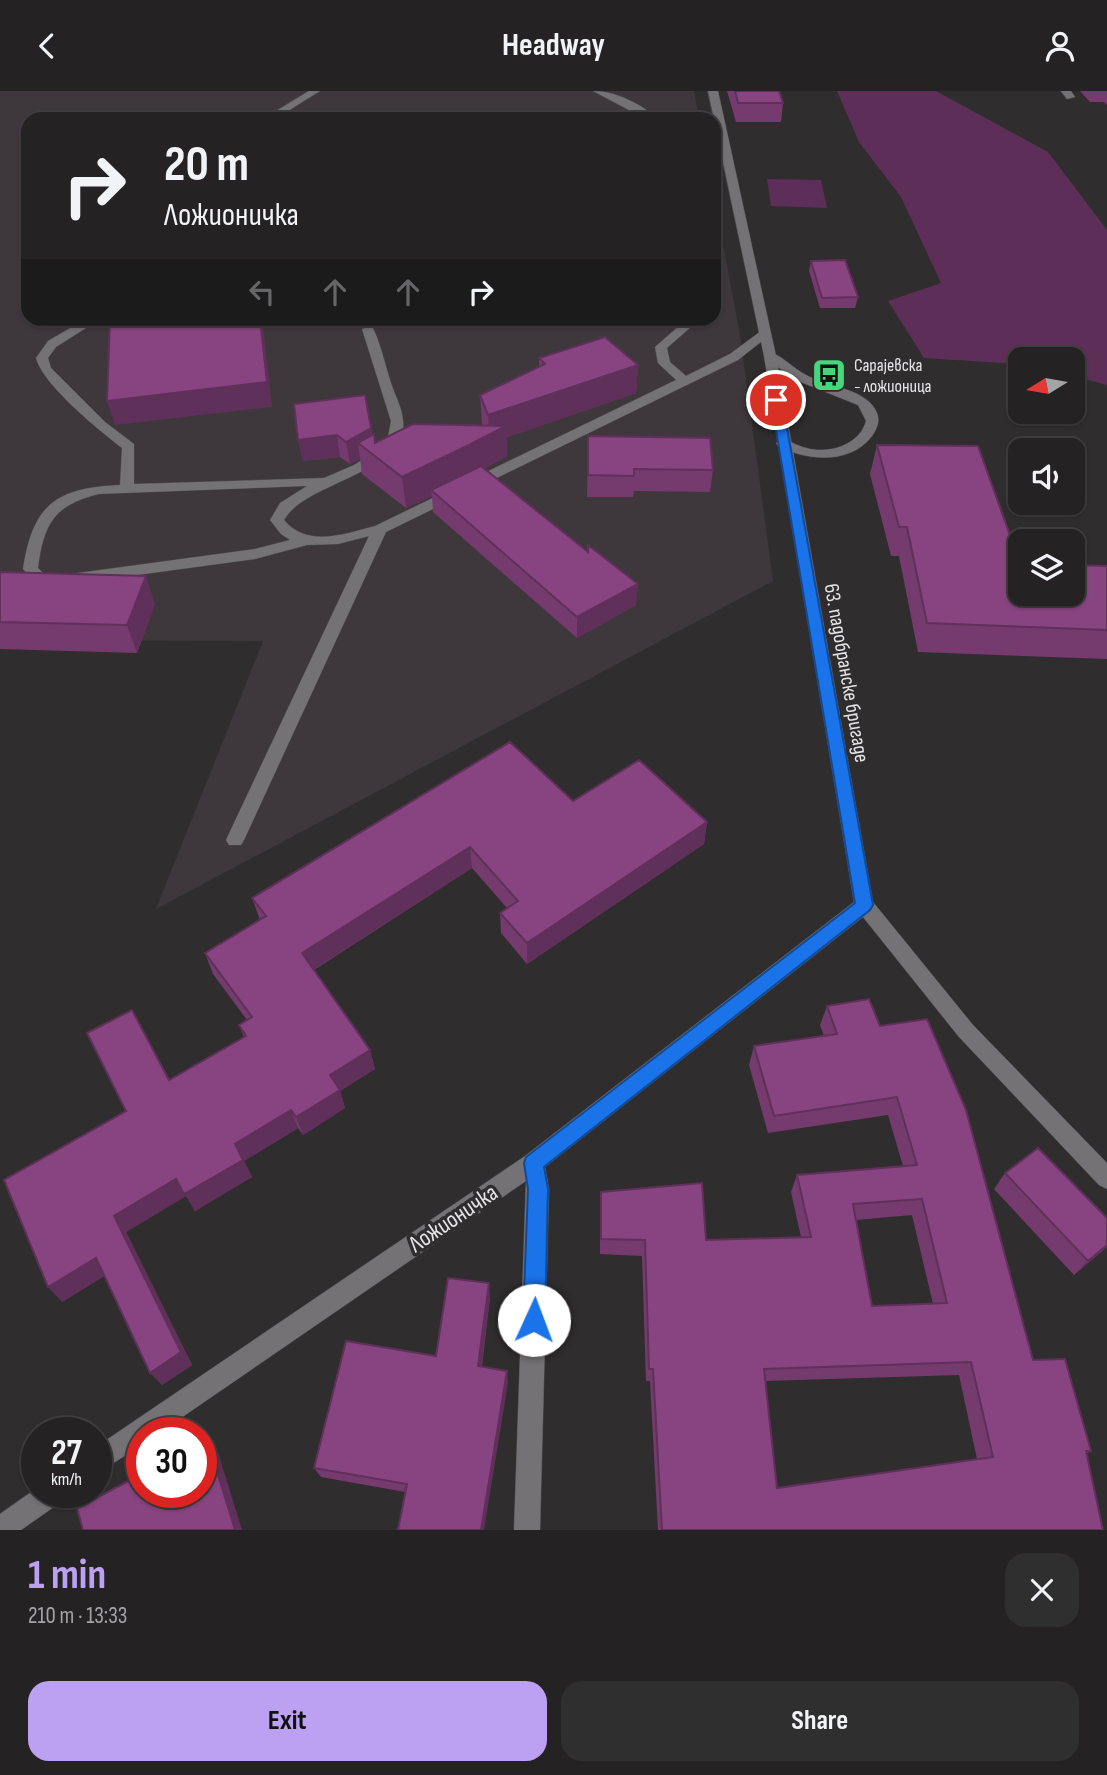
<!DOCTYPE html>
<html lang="en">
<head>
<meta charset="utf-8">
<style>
  :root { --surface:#242223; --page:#302f30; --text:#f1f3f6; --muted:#a3a4a6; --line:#413f41; --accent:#bca0f2 }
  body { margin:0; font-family:"Sofia Sans Condensed",sans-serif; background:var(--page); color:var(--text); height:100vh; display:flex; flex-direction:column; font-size:26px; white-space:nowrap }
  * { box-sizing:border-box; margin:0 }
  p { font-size:23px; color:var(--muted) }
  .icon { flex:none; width:38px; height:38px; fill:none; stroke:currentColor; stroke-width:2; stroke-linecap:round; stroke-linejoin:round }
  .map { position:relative; height:1439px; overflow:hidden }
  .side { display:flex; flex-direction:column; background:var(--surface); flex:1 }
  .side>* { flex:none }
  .guide { position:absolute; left:21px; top:21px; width:700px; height:214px; border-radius:21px; box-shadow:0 2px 5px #0004,0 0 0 2px var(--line); background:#242223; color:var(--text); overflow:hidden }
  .needle { width:46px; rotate:259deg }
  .tools { position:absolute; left:1008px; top:256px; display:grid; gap:14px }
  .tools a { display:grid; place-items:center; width:77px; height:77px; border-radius:14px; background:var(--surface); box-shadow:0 2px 5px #0004,0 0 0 2px var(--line); font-size:35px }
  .speed { position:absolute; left:21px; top:1326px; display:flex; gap:14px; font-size:35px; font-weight:700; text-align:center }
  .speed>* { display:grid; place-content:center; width:91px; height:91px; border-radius:50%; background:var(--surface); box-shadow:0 2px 5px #0004,0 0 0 2px var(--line); line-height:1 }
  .speed small { font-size:18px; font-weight:400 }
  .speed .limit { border:10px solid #d22; background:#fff; color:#111 }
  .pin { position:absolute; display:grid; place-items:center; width:60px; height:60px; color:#fff; margin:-30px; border:4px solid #fff; border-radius:50%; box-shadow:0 2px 7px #0007 }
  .me { position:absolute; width:77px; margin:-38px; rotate:2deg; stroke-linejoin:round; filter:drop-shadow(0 0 5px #0008) }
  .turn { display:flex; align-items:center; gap:24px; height:147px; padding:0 28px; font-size:32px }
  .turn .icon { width:91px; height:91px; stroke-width:2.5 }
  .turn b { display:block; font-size:49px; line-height:60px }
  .lanes { display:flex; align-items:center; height:66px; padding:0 28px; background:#0003; justify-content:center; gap:35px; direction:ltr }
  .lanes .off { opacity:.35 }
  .round { display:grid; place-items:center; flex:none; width:74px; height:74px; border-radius:21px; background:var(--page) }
  .overview { display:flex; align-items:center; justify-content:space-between; height:119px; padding:0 28px }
  h1 { font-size:42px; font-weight:700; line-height:52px; color:var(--accent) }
  .button { display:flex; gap:14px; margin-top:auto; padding:14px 28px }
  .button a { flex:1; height:80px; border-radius:21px; background:var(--accent); color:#111; font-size:28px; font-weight:700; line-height:80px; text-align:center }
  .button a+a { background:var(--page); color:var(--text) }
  header { display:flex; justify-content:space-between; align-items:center; height:91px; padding:0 28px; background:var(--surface); font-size:32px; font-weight:700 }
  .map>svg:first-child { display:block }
  .built { fill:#3e383d }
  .green { fill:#5d2f58 }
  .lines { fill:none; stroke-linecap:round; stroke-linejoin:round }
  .service-casing { stroke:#4e4c4d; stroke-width:1 }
  .minor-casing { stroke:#4e4c4d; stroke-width:1 }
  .service { fill:#747274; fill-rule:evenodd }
  .minor { fill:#747274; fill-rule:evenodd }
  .wall { fill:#753a6e; fill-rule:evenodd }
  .shaded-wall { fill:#5f305a }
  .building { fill:#884480; stroke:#5f305a; stroke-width:2; fill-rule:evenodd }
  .route { fill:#1a73e8; stroke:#114b97; stroke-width:2 }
  .labels { text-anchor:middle; stroke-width:7; stroke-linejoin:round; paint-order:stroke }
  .far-poi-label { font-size:18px; fill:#e6e4e6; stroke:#302d2f; text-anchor:start }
  .street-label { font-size:21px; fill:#e6e4e6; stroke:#302d2f }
  .near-street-label { font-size:24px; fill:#e6e4e6; stroke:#302d2f }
</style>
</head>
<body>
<header><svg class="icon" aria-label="back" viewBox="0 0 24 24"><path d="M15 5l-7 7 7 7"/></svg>Headway<svg class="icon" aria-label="person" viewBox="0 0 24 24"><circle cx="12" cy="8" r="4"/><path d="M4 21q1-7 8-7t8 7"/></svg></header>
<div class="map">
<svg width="1107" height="1439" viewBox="0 0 1107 1439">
  <rect width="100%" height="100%" fill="#302d2f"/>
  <path class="built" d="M0,0h694l5,28h-671v200h686v-123l26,139 33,246 -617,328 107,-268 -263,-1z"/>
  <path class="green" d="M837,0h99l112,61 59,78v155l-34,-9v-17h-53v5l-96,-6 -36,-57 53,-18 -40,-86 -42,-55z
    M767,88l54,1 6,28 -56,-2z"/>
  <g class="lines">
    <g class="service-casing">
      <path id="service" d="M309,0h11l-45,28h-12z
        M593,0c23,0 48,13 65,28h-12z
        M714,177l6,3v12l-6,3z
        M86,228h14l-44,28 -8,11 3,10 54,54 29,22v40l190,-6 30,-13 22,-14 12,-14 3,-16 -29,-92 10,-3c9,18 13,39 19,57 4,12 11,25 12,37 7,53 -97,61 -119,100 23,28 61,14 91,6l301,-146 -18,-17 -3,-16 32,-28h13l-33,29 3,14 16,14 44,-22 31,-23 10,3 -33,26 -352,172 -142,308 -3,5h-12l-3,-5 143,-304 -31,8 -31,1 -52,14 -199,27 -22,-5 -11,-12c10,-65 33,-81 97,-84l2,-37c-23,-18 -79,-63 -86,-90l12,-17zM307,395l-27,17 -10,17 11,14 9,6 -35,9 -199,27 -12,-2 -6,-6c6,-45 16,-63 61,-74z
        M770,261c14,5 24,17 36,23 20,11 60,14 70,36 5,9 1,18 -4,25 -22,29 -65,25 -94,10l-2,-3 7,-4c9,3 17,8 27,10 22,4 50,-5 56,-28l-8,-16 -60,-24 -32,-22 -2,-3z"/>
    </g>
    <g class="minor-casing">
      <path id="minor" d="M708,0h10l58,265 97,546 100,123 134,138v26l-8,-4 -140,-148 -96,-120 -318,250 4,22 -9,341h-26l12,-349 -367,252h-17v12l-46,29v-27l429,-291 329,-254 -90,-546z
        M1061,0h10l4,6 -8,2z
        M37,1397v5h28l-4,9 -40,28h-21v-16z"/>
    </g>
    <use href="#service" class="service"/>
    <use href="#minor" class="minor"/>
  </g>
  <path class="wall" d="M727,0h52l4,12 -2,19h-45z
    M1080,0h27v14l-3,-3h-14z
    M811,170l47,36 -3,11h-35l-11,-37z
    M539,267l99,7 -2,28 -129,44v19l-23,13 104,83 50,32 -2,21 -59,33 -144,-126 -1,-16 -26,12 -44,-34 -2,-16 -10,6 -10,-7 -37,4 -5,-21 73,-12 1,7 3,8 107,-18 -2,-30 59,-28z
    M588,345l125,34 -3,22 -76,-1 -1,6h-46z
    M877,354l143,118 87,3v93l-189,-7 -19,-96h-8l-21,-82z
    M0,481l155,32 -18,49 -137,-4z
    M573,710l134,21 -3,22 -177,120 -26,-31 -1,-20 7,-5 -35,-40 -158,102 56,80 5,19 -35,22 5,17 -42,27 -5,-7 -54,33 8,16 -57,34 -9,-15 -60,36 66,133 -30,20 -58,-109 -42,26 64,-191 44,-31 74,-43 -5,-12 8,-5 -34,-46 -8,-21 55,-33 -8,-22z
    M827,915l53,20 153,334 58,91 -5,3 17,76h-445l-8,-149h-4l-4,-125 -42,-2v-46l1,-16 105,48 95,-3 -10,-45 6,-17 106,-9 -15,-51 -120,18 -19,-68 5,-19 70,-10 -4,-11zM912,1124l21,89 -61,2 -16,-86zM959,1284l18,84 -200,29 -12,-107z
    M1005,1082l102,45v29l-33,28 -80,-86z
    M490,1206l-8,69 26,17 -103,109 -84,-15 -7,-9 122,-112z"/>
  <path class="shaded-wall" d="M260,228h2l1,7 9,81 -157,18 -8,-24z
    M638,274l-2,28 -129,44v19l-38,21 -38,13 1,6 -26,12 -4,-31 87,-42 -1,-20z
    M371,337l3,21 -16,-6 2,15 -10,6 -4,-22z
    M337,344l3,22 -37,4 -5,-21z
    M146,485l9,28 -18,49 -10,-28z
    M638,493l-2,21 -59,33v-21z
    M707,731l-3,22 -177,120v-21z
    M470,756l2,21 -164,105 -6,-20z
    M370,959l5,19 -35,22 5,17 -42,27 -7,-18 34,-42z
    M291,1019l7,18 -54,33 8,16 -57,34 -9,-15 -60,36 66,133 -30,20 -12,-12 -36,-157z
    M1107,1154l-1,3 -32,27 14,-14z
    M96,1167l13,15 -47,29 -14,-15z
    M489,1192l1,14 -10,80 -2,-11z
    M507,1280l1,12 -24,147h-3z
    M207,1348l10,10 25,81h-7z"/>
  <path class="building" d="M735,0h44l4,12h-45z
    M845,169l13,37 -36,1 -11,-37z
    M110,228h150l7,63 -160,19z
    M605,246l33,28 -150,50 -8,-20 65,-31 -6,-6z
    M365,304l6,33 -25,14 -9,-7 -39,5 -4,-36z
    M413,333l93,2 -39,20 -65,31 -44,-34 16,-9 1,9z
    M588,345l122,2 3,32 -79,-1v7l-46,-1z
    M877,354l101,1 42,117v30h53v-28l34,1v64l-180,-7 -20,-96h-8z
    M481,375l107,86v-7l50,39 -61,33 -146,-127z
    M0,481l146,4 -19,49 -127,-3z
    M510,651l63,59 66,-41 68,62 -180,121 -27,-30 18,-12 -48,-54 -168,106 68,97 -40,25 10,15 -44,27 -5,-7 -56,34 8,16 -59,34 -8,-15 -62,37 67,136 -31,21 -54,-115 -48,29 -44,-107 122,-69 -39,-78 45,-23 37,70 77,-44 -7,-11 13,-8 -47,-64 61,-37 -14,-18z
    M869,908l11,27 47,-7 39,91 67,250 32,-1 26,92h-5l17,79h-441l-9,-161h-4l-4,-129 -44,-1v-47l101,-9 4,57 105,-3 -14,-62 120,-10 -20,-68 -123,19 -20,-70 83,-12 -10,-28zM922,1108l25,104 -75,3 -19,-102zM971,1271l22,95 -216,31 -13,-119z
    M1038,1057l69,70v27l-19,16 -83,-88z
    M448,1187l41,5 -11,83 29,5 -26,159h-83l9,-46 -93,-16 32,-127 90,15z
    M207,1348l28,91h-152l-6,-22 65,-34v19h59v-51z"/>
  <path class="route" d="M776,306l6,3 91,505 -3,5 -326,257 4,22 -3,131 -4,8 -7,3 -8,-3 -3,-8 5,-131 -4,-26 2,-6 329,-254 -84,-503z"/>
  <defs>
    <g id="bus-square" transform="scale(1.75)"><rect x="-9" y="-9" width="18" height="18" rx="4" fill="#44d77b" stroke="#302d2f"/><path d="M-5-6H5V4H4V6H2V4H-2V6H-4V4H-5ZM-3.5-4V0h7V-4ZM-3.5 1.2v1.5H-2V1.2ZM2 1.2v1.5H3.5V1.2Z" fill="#111"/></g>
  </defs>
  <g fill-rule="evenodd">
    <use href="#bus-square" x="829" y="284"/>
  </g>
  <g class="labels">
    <g class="far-poi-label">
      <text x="854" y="280">Сарајевска<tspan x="854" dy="21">- ложионица</tspan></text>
    </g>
    <g class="street-label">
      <text transform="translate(847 582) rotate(80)" y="7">63. падобранске бригаде</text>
    </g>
    <g class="near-street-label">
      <text transform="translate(453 1127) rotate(-34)" y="8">Ложионичка</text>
    </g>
  </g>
</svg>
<div class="tools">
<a><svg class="needle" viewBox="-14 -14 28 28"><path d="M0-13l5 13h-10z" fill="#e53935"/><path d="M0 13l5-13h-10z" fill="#a3a4a6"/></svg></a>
<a><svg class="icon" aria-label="sound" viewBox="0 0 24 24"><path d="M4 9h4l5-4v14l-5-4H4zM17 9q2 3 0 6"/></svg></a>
<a><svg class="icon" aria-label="layers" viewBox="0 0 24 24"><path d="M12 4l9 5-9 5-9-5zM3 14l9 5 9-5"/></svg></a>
</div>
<div class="speed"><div>27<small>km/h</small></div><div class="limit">30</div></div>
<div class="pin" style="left:776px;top:309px;background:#d93025"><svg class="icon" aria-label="arrive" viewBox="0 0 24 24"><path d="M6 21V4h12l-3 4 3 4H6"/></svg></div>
<svg class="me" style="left:534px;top:1229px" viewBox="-20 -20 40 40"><circle r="19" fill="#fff"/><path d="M0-13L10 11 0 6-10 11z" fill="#1a73e8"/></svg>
<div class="guide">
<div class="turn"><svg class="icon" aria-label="right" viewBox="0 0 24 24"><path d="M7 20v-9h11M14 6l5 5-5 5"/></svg><div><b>20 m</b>Ложионичка</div></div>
<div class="lanes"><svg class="icon off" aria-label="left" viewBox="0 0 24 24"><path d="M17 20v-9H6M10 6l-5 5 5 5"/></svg><svg class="icon off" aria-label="ahead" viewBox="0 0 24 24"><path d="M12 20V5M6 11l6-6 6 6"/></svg><svg class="icon off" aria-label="ahead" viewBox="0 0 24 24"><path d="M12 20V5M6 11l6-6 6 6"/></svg><svg class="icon" aria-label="right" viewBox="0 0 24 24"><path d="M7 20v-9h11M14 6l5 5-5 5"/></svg></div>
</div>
</div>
<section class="side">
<div class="overview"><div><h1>1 min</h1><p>210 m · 13:33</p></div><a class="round"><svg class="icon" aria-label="close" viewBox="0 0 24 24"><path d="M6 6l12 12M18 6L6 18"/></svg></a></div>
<div class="button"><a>Exit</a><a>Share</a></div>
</section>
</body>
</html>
